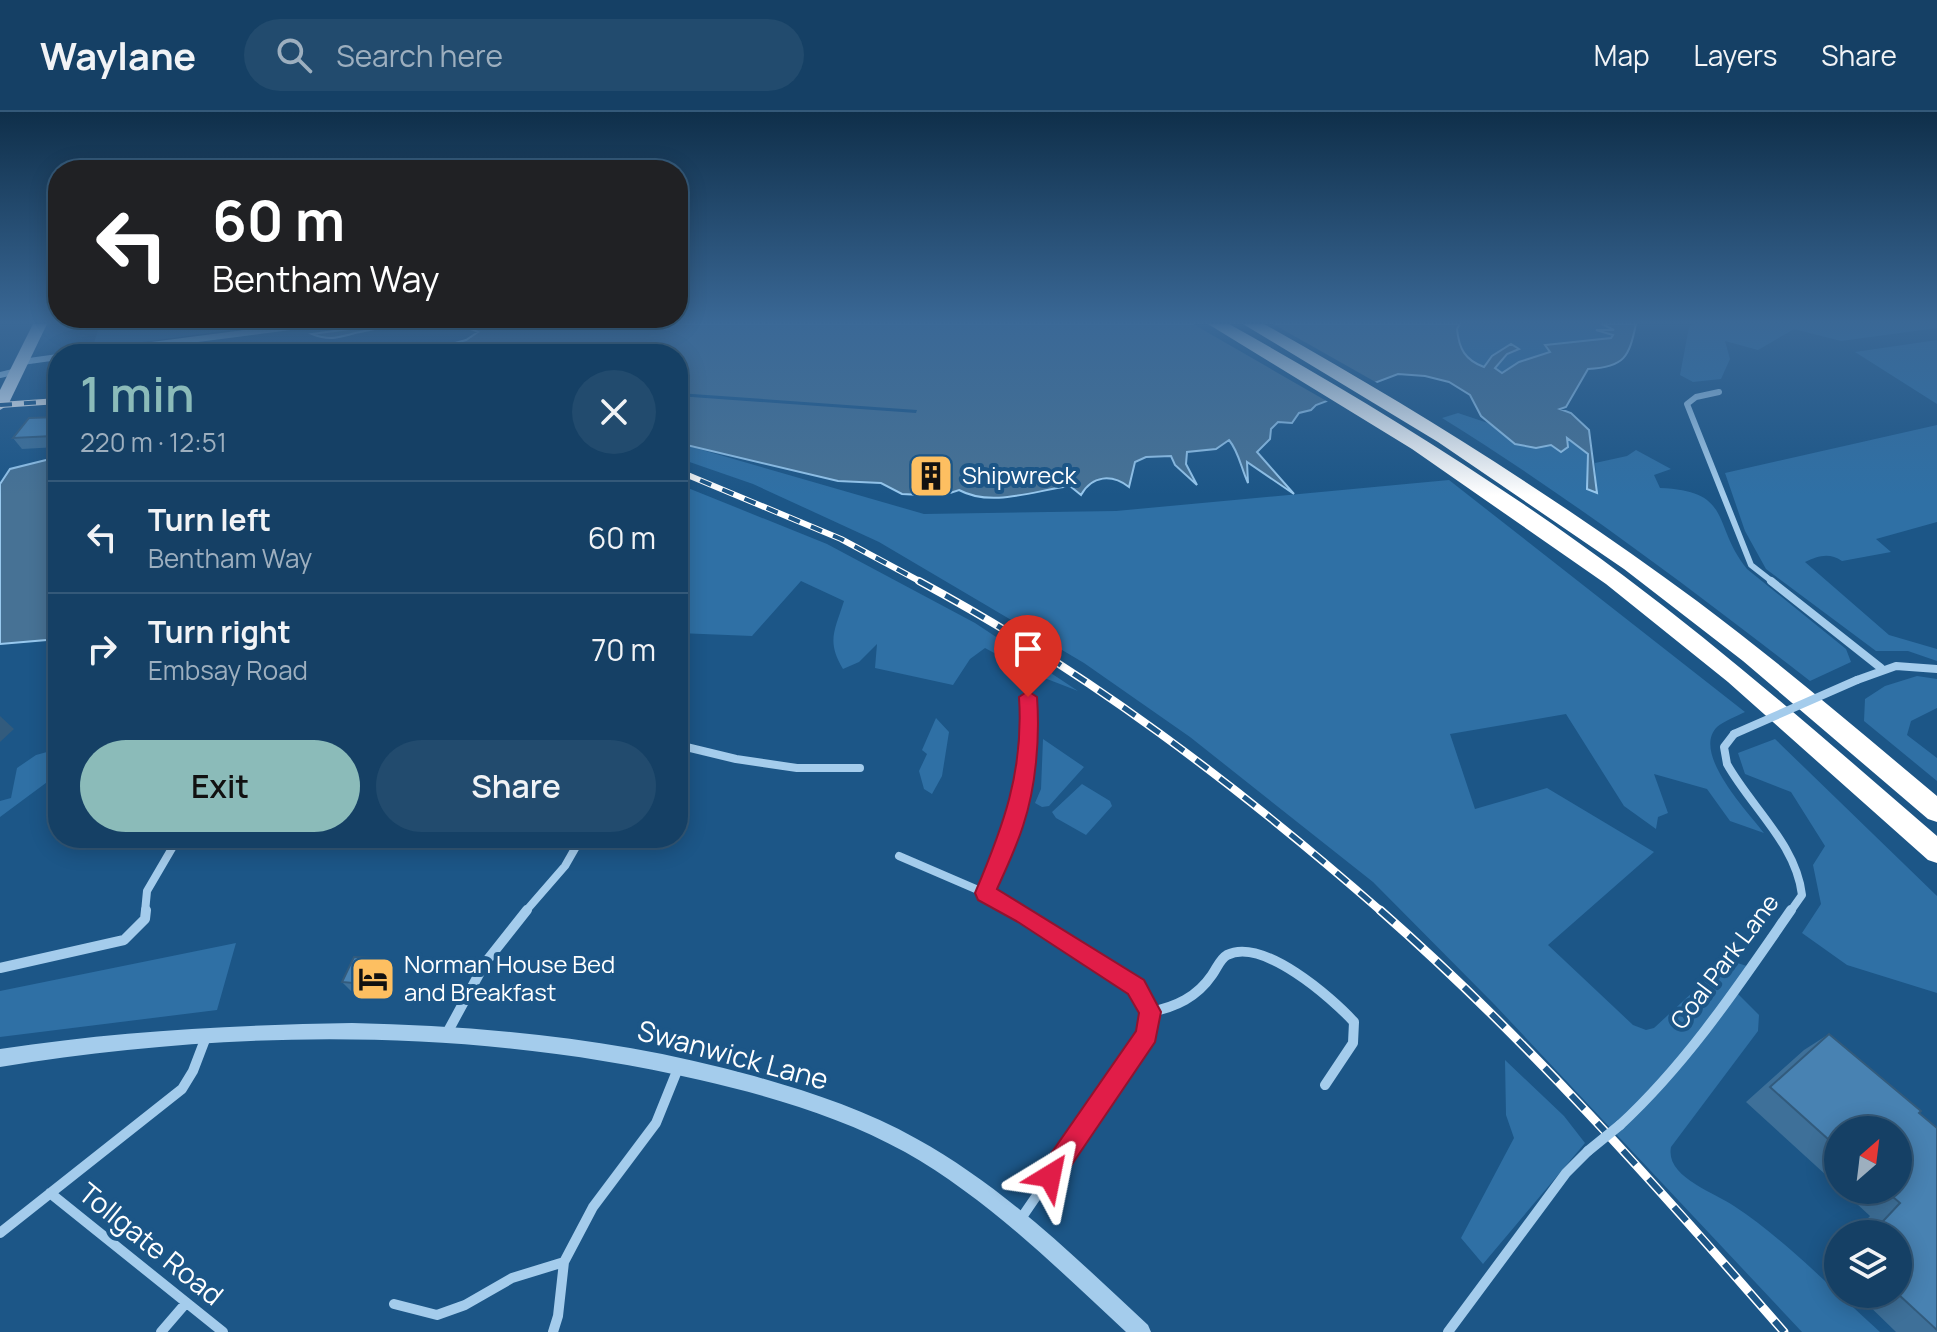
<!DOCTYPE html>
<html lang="en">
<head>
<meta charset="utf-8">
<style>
  :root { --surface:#154065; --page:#224b6e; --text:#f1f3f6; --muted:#9dafbf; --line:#345979; --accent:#8bbbb9 }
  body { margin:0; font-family:Manrope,sans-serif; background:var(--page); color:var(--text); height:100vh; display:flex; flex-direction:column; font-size:30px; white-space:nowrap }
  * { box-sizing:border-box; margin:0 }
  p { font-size:26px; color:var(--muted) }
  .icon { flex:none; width:44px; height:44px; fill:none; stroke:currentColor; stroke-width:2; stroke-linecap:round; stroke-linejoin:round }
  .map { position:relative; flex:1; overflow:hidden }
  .panel { position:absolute; left:48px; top:232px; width:640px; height:504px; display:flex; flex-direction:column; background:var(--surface); border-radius:32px; box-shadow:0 4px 20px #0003,0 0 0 2px var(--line) }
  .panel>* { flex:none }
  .hud { position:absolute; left:48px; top:48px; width:640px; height:168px; border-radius:32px; box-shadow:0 4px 20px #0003,0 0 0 2px var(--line); background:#202124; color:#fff; overflow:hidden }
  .needle { width:52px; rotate:28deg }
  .fabs { position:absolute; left:1824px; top:1004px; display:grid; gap:16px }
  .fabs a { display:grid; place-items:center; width:88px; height:88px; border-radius:50%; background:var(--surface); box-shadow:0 4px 20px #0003,0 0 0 2px var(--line); font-size:40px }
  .pin { position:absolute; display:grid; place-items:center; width:68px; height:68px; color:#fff; margin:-82px -34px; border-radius:50% 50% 50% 0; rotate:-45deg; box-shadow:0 0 8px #0007 }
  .pin .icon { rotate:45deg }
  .me { position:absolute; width:88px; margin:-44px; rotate:35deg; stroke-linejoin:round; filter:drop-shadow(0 0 6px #0008) }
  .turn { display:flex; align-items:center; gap:28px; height:168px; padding:0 32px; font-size:36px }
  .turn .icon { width:104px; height:104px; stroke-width:2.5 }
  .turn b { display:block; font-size:56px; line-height:68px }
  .round { display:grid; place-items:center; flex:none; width:84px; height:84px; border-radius:42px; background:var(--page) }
  .summary { display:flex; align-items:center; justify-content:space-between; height:136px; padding:0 32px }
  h1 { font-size:48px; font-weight:600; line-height:60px; color:var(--accent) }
  .button { display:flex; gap:16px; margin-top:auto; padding:16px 32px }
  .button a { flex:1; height:92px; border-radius:48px; background:var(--accent); color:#111; font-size:32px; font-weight:600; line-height:92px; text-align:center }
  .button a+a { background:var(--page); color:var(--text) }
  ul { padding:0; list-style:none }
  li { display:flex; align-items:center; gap:24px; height:112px; padding:0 32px; border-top:2px solid var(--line) }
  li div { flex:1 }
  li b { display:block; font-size:30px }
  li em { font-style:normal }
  header { display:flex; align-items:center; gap:48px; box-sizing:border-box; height:112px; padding:0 40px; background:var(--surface); border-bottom:2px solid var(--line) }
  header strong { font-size:38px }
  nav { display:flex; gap:44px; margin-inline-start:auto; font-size:28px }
  .search { width:560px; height:72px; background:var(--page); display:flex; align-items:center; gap:20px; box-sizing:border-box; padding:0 28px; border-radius:44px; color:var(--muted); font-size:30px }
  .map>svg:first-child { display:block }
  .green { fill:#2f70a5 }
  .water { fill:#477295; stroke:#97c8ee; stroke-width:2 }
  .pier { fill:#1c5687 }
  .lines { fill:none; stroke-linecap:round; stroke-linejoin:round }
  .minor-far2 { stroke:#a4ccec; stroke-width:6 }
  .minor-far1 { stroke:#a4ccec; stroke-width:8 }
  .minor { stroke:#a4ccec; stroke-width:10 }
  .tertiary { fill:#a4ccec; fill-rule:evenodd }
  .primary { fill:#e9f4ff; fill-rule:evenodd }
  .motorway { fill:#fff; fill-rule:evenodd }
  .rail-far2-casing { stroke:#fff; stroke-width:6 }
  .rail-far1-casing { stroke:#fff; stroke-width:8 }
  .rail-casing { stroke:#fff; stroke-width:9 }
  .rail-far2 { stroke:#1c5687; stroke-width:4; stroke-dasharray:12; stroke-linecap:butt }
  .rail-far1 { stroke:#1c5687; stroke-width:5; stroke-dasharray:15; stroke-linecap:butt }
  .rail { stroke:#1c5687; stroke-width:6; stroke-dasharray:19; stroke-linecap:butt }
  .minor-bridge-far1 { stroke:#a4ccec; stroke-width:8 }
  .minor-bridge { stroke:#a4ccec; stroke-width:10 }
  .wall { fill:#3e7099 }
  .shaded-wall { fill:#325b7d }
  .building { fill:#4882b2; stroke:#325b7d; stroke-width:2 }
  .route { fill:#e11d48; stroke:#92132f; stroke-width:2 }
  .labels { text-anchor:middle; stroke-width:8; stroke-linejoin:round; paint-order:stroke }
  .poi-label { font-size:24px; fill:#fff; stroke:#1c5687; text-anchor:start }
  .street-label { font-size:24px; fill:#fff; stroke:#1c5687 }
  .near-street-label { font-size:28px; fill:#fff; stroke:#1c5687 }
</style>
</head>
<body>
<header>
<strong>Waylane</strong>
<div class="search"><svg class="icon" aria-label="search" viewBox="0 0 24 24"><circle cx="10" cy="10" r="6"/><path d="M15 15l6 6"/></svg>Search here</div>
<nav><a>Map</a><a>Layers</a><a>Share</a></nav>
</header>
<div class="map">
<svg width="1937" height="1220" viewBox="0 0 1937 1220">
  <rect width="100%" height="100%" fill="#1c5687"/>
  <path class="green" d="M100,212h174l-182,25z
    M1460,212h142l14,6 -16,1 14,4 -3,3 -65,7 4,7 -31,10 -17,11 -7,-5 12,-14 11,-4 -26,6 -8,11c-19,-7 -25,-18 -27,-38z
    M1694,212h243v4l-96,13 -47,-12 -36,21 -33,-9 5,18 -9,20 -28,3 -13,-7 9,-48z
    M1937,228v64l-82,-52z
    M1458,301l33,11 24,20 21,4 30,-11 22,17 -1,35 10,4 -2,-30 32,-7 9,-6 35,19 -17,6 6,13c74,3 51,36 87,81l99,80 5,13 -41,19c-120,-93 -239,-183 -368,-263z
    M1937,313v97l-61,17 15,13 -49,9c-13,-9 -24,-5 -37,1l84,73 48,14v12l-29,-10h-32l-110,-82 -21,-38 -20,-58z
    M685,333l239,69 192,-3 333,-31 296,232c-8,4 -21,9 -28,15 -26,26 31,85 47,106l-34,-12 -23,-32 -53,-15 14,39 -10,4 -2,12 -32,-23 -58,-92 -116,20 25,75 72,-21 107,64 -106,93 85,80 13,5 8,-2 66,-61 11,-6 19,6 -16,23 25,25 -1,16 -87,116c-6,30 43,45 63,59 53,35 99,84 146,126h-78l-308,-328 -121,-122 -183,-145 -106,-74 -205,-121 -126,-58 -75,-26v-9z
    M678,372l149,60 148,79 103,68 -49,-19 -44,-24 -15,11 -17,26 -78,-17 2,-24 -18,18 -16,7c-17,-28 -8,-39 1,-68l-43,-20 -49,55 -74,-3z
    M1917,564l20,3v29l-26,13 -4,14 30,23v23l-73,-60 1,-22 20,-13z
    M936,606l13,14 -7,44 -10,18 -8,-5 -5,-18 8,-17 -5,-4z
    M1043,627l41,28 -35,39 -7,1 -7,-4 6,-14z
    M1775,627l162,157v97l-90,-28 -45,-32 19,-29 -8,-39 12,-19 -34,-54 -46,-18 -7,-21z
    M58,637v25l-58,43v-16l11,-3 6,-30 19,-13z
    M1082,672l28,17 2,5 -26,29 -30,-17 -4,-6z
    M236,831l-19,67 -217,27v-46z
    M1505,948l59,56 21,27 -102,121 -22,-26 53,-100 -8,-23z"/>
  <path class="water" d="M387,212h153l1,3 14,-3h905l-3,5c2,20 8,31 27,38l8,-11 19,-12 8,5 -12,5 -12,14 7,5 17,-11 31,-10 -5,-7 66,-7 2,-3 -17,-5h18l-12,-6h34c-7,33 -11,43 -48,45l-22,38 -6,2 11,4 18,17 8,63 -10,-4 1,-35 -21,-16 1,9 -7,5 -10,-7 -15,3 -21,-4 -34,-28 -11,-21 -21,-13 -24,-6 -27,-2 -82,31 -5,5 -12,3 -7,10 -14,-1 -7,7 -1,10 -13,13 37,42 -47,-32 1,21c-7,-15 -9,-31 -19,-43l-13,9 -29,3 -1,12 11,21 -22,-20 -4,-9 -25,1 -11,5 -6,25c-17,-13 -37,-12 -48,8l-11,-9c-34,4 -78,22 -111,4l-18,6 -39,-2 -21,-11 -43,-2 -160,-38v-89h-263l51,-14 12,-8c-27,-13 -88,-7 -118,0 -19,4 -28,10 -48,2z
    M58,345v182l-58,5v-160l10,-15z"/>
  <path class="pier" d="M1193,212h80l106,60 -49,19z
    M678,281l239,17 -1,3 -238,-17z"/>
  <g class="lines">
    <path class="minor-far2" d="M82,242l231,-30
      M22,250l36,-5
      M0,263l17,-4
      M1719,280l-23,5 -9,7 64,161 23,18"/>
    <path class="minor-far1" d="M1771,469l110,87
      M1857,568l39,-14 41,3
      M1734,622l-10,13 3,17c24,43 69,80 75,131l-12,17
      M678,633l58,14 61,9h63
      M899,744l86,37 36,19
      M985,781c27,-65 45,-126 43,-196
      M145,800l2,-21 31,-53
      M525,800l40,-46 16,-28"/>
    <path class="minor" d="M1017,798l119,77 14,25 -3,23 -127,185
      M0,856l124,-28 21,-21 1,-9
      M1150,900c26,-5 47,-15 62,-37 5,-7 8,-16 15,-20 36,-18 105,43 127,67l-1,21 -28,42
      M447,921l38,-70 42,-53
      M1620,1013c68,-63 119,-140 171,-215
      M50,1081l173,139
      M0,1121l182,-144 11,-18 13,-34
      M394,1192l43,11 28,-10 47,-27 52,-16
      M161,1220l25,-29
      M553,1220l5,-16 6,-54 29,-55 63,-84 23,-57
      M1448,1220l118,-159 22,-22"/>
    <path class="tertiary" d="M352,911c136,3 270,16 402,53 56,16 112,34 163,63 87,48 159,119 231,186l3,7h-25c-69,-64 -138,-133 -221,-180 -63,-35 -135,-56 -205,-72 -228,-53 -470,-51 -700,-13v-18c117,-18 234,-24 352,-26z"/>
    <path class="primary" d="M33,212h14l-39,81 -8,5v-20z"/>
    <path class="motorway" d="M1208,212h21c136,76 270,158 395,252 108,81 210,171 313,260v27l-9,-3 -200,-178 -122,-98 -194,-135z
      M1243,212h21c150,84 295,175 433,277 83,62 161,129 240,195v26l-9,-3 -185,-158 -119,-92 -186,-127z"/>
    <g class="rail-far2-casing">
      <path id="rail-far2" d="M0,293l58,-4
        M678,359l163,68 82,44"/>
    </g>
    <g class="rail-far1-casing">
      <path id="rail-far1" d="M919,469c169,91 319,205 463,331"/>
    </g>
    <g class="rail-casing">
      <path id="rail" d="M1380,798c147,129 276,275 404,422"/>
    </g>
    <use href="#rail-far2" class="rail-far2"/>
    <use href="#rail-far1" class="rail-far1"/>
    <use href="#rail" class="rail"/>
    <path class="minor-bridge-far1" d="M1734,622l123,-54"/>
    <path class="minor-bridge" d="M1588,1039l32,-26"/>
  </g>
  <path class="wall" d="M58,305v30l-36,2 -9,-11z
    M395,856l-12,25 -32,-2 -9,-9z
    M1829,922l90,79 18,15v204h-41l-39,-38h41v-60h-45l17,-18 -28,-26h56l-60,-60v56l-92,-84 58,-52z
    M1838,1137v27l-14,-13z"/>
  <path class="shaded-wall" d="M58,318v12l-5,-6z
    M0,604l14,13 -14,13z
    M386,847l9,9 -12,25 -8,-8z"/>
  <path class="building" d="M58,305v13l-5,6 -40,2 16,-20z
    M354,845l32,2 -11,26 -33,-3z
    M1829,922l92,77 -2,2 18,15v202l-39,-36v-60h-27l29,-31 -15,-13h13v-60h-60v18l-68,-61z"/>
  <linearGradient id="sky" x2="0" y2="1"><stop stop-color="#0f2f4a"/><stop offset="0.55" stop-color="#3a6896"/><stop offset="1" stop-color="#3a6896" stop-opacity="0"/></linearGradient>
  <rect width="1937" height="383" fill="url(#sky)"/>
  <path class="route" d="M1028,579l9,6c3,41 -1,90 -14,129 -7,22 -17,43 -26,63l147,91 17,32 -6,30 -97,143 -8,3 -9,-3 -3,-9 3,-8 95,-137 3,-18 -11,-19 -110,-72 -40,-22 -3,-7c28,-66 49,-122 44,-196z"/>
  <defs>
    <g id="building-square" transform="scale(2.3)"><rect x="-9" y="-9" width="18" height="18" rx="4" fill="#fdbf61" stroke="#1c5687"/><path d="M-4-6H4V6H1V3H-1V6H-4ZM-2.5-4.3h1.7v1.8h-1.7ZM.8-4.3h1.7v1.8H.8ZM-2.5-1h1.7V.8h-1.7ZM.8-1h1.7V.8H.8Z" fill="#111"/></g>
    <g id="hotel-square" transform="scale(2.3)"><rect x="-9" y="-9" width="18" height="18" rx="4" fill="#fdbf61" stroke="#1c5687"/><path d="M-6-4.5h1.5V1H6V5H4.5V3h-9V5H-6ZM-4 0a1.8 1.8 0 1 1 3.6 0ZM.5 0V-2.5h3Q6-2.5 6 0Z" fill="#111"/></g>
  </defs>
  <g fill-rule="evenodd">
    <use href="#building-square" x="931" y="364"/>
    <use href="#hotel-square" x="373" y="867"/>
  </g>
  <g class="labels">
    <g class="poi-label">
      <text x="962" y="372">Shipwreck</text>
      <text x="404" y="861">Norman House Bed<tspan x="404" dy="28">and Breakfast</tspan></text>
    </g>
    <g class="street-label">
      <text transform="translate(1725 850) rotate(-53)" y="8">Coal Park Lane</text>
    </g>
    <g class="near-street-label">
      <text transform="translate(733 943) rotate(15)" y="10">Swanwick Lane</text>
      <text transform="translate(151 1132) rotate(39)" y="10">Tollgate Road</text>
    </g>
  </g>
</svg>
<div class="fabs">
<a><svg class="needle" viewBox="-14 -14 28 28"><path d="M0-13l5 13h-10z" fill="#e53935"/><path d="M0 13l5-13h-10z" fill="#9dafbf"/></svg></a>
<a><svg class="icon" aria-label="layers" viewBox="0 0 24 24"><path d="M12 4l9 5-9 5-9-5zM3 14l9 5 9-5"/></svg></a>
</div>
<div class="pin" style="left:1028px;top:585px;background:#d93025"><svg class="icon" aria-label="arrive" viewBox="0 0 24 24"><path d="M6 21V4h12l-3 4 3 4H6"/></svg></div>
<svg class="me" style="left:1050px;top:1064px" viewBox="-20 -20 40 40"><path d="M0-17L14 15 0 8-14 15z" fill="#e11d48" stroke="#fff" stroke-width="4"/></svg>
<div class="hud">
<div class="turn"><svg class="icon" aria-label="left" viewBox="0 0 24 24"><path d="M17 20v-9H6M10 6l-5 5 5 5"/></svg><div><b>60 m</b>Bentham Way</div></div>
</div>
<section class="panel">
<div class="summary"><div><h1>1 min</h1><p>220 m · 12:51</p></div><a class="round"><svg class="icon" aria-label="close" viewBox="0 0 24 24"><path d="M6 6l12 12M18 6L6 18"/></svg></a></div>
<ul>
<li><svg class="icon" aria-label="left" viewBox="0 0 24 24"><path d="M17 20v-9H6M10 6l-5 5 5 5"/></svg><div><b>Turn left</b><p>Bentham Way</p></div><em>60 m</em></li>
<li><svg class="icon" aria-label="right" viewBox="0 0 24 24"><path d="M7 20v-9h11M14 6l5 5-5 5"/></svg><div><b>Turn right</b><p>Embsay Road</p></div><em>70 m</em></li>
</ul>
<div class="button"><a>Exit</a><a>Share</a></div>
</section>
</div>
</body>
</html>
